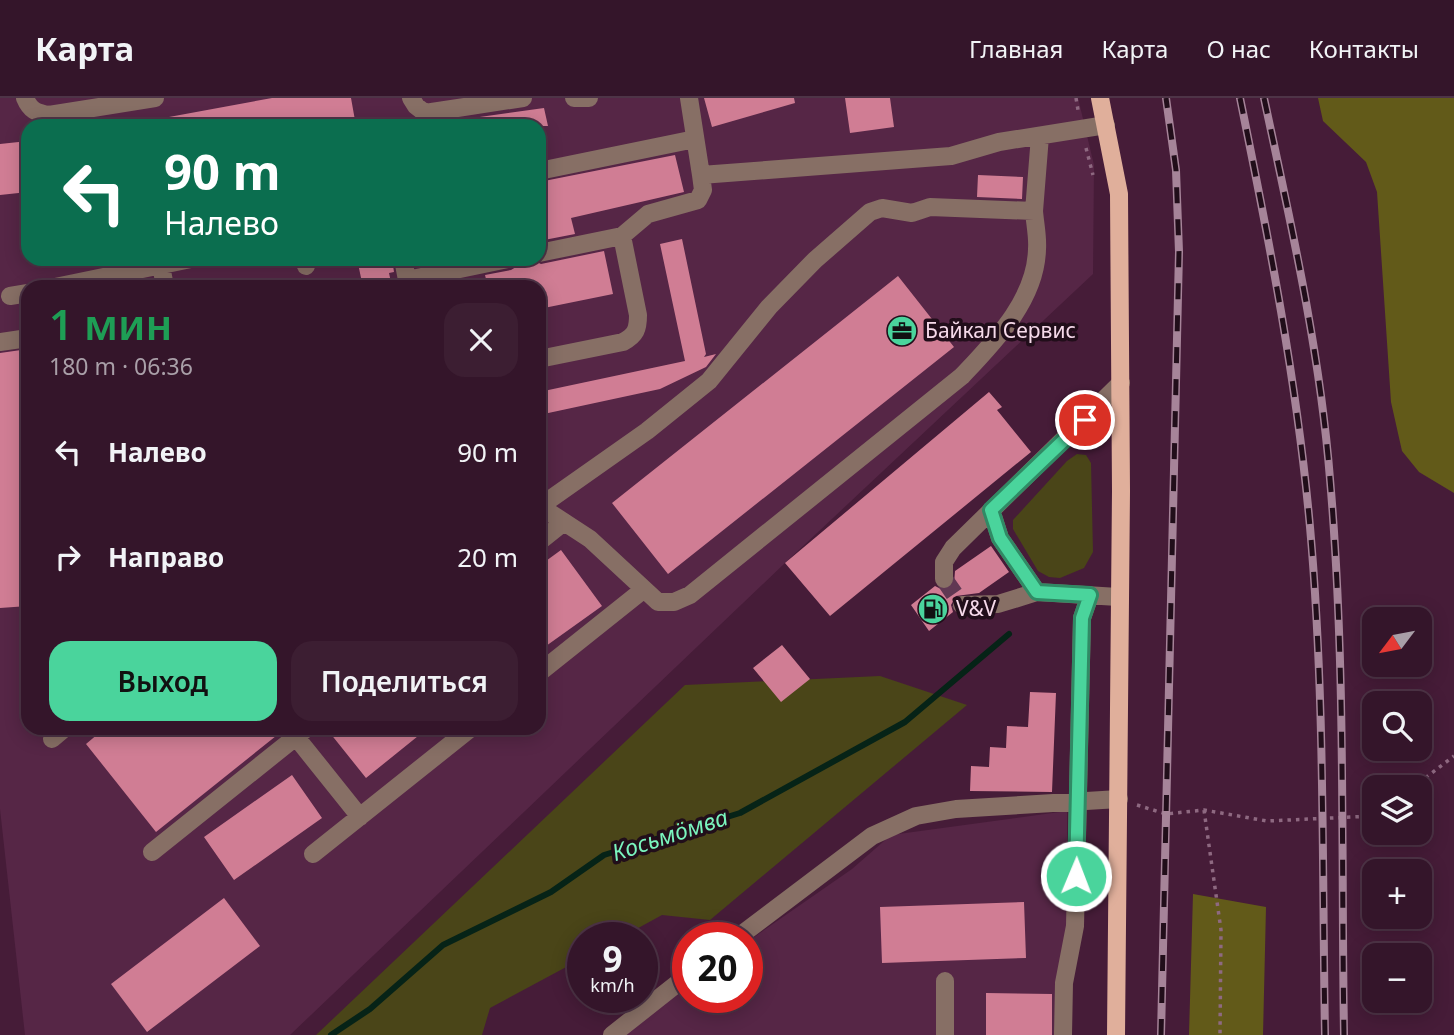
<!DOCTYPE html>
<html lang="ru">
<head>
<meta charset="utf-8">
<style>
  :root { --surface:#34152a; --page:#3c1e32; --text:#f1f3f6; --muted:#a99fa8; --line:#4e3447; --accent:#4ad49c }
  body { margin:0; font-family:"Noto Sans",sans-serif; background:var(--page); color:var(--text); height:100vh; display:flex; flex-direction:column; font-size:26px; white-space:nowrap }
  * { box-sizing:border-box; margin:0 }
  p { font-size:23px; color:var(--muted) }
  .icon { flex:none; width:38px; height:38px; fill:none; stroke:currentColor; stroke-width:2; stroke-linecap:round; stroke-linejoin:round }
  .map { position:relative; flex:1; overflow:hidden }
  .panel { position:absolute; left:21px; top:182px; width:525px; height:455px; display:flex; flex-direction:column; background:var(--surface); border-radius:21px; box-shadow:0 4px 18px #0003,0 0 0 2px var(--line) }
  .panel>* { flex:none }
  .top-card { position:absolute; left:21px; top:21px; width:525px; height:147px; border-radius:21px; box-shadow:0 4px 18px #0003,0 0 0 2px var(--line); background:#0b6e4f; color:#fff; overflow:hidden }
  .needle { width:46px; rotate:238deg }
  .fabs { position:absolute; left:1362px; top:509px; display:grid; gap:14px }
  .fabs a { display:grid; place-items:center; width:70px; height:70px; border-radius:14px; background:var(--surface); box-shadow:0 4px 18px #0003,0 0 0 2px var(--line); font-size:35px }
  .speed { position:absolute; left:567px; top:824px; display:flex; gap:14px; font-size:35px; font-weight:700; text-align:center }
  .speed>* { display:grid; place-content:center; width:91px; height:91px; border-radius:50%; background:var(--surface); box-shadow:0 4px 18px #0003,0 0 0 2px var(--line); line-height:1 }
  .speed small { font-size:18px; font-weight:400 }
  .speed .limit { border:10px solid #d22; background:#fff; color:#111 }
  .pin { position:absolute; display:grid; place-items:center; width:60px; height:60px; color:#fff; margin:-30px; border:4px solid #fff; border-radius:50%; box-shadow:0 2px 7px #0007 }
  .me { position:absolute; width:77px; margin:-38px; rotate:1deg; stroke-linejoin:round; filter:drop-shadow(0 0 5px #0008) }
  .turn { display:flex; align-items:center; gap:24px; height:147px; padding:0 28px; font-size:32px }
  .turn .icon { width:91px; height:91px; stroke-width:2.5 }
  .turn b { display:block; font-size:49px; line-height:60px }
  .round { display:grid; place-items:center; flex:none; width:74px; height:74px; border-radius:21px; background:var(--page) }
  .head { display:flex; align-items:center; justify-content:space-between; height:119px; padding:0 28px }
  h1 { font-size:42px; font-weight:600; line-height:52px; color:#1e9e55 }
  .button { display:flex; gap:14px; margin-top:auto; padding:14px 28px }
  .button a { flex:1; height:80px; border-radius:21px; background:var(--accent); color:#111; font-size:28px; font-weight:600; line-height:80px; text-align:center }
  .button a+a { background:var(--page); color:var(--text) }
  ul { padding:0; list-style:none }
  li { display:flex; align-items:center; gap:21px; height:105px; padding:0 28px }
  li div { flex:1 }
  li b { display:block; font-size:26px }
  li em { font-style:normal }
  header { display:flex; align-items:center; gap:42px; box-sizing:border-box; height:98px; padding:0 35px; background:var(--surface); border-bottom:2px solid var(--line) }
  header strong { font-size:33px }
  nav { display:flex; gap:38px; margin-inline-start:auto; font-size:24px }
  .map>svg:first-child { display:block }
  .built { fill:#562646; fill-rule:evenodd }
  .green { fill:#4a4518 }
  .forest { fill:#625a19 }
  .lines { fill:none; stroke-linecap:round; stroke-linejoin:round }
  .stream { stroke:#062317; stroke-width:6 }
  .building { fill:#d07d94 }
  .minor-tunnel { stroke:#603853; stroke-width:18; stroke-dasharray:18 9; stroke-linecap:butt }
  .path { stroke:#8e6981; stroke-width:3.5; stroke-dasharray:3.5 5; stroke-linecap:butt }
  .minor { stroke:#876f65; stroke-width:18 }
  .major { stroke:#e0af9b; stroke-width:18 }
  .rail-casing { stroke:#a68499; stroke-width:8 }
  .rail { stroke:#210e1a; stroke-width:5; stroke-dasharray:16; stroke-linecap:butt }
  .route-casing { stroke:#308a65; stroke-width:18 }
  .route { stroke:#4ad49c; stroke-width:12 }
  .labels { text-anchor:middle; stroke-width:7; stroke-linejoin:round; paint-order:stroke }
  .poi-label { font-size:21px; fill:#f6daea; stroke:#210e1a; text-anchor:start }
  .water-label { font-size:23px; font-style:italic; fill:#7af4be; stroke:#210e1a }
</style>
</head>
<body>
<header>
<strong>Карта</strong>
<nav><a>Главная</a><a>Карта</a><a>О нас</a><a>Контакты</a></nav>
</header>
<div class="map">
<svg width="1454" height="937" viewBox="0 0 1454 937">
  <rect width="100%" height="100%" fill="#461c38"/>
  <path class="built" d="M0,0h1078l16,67 -1,109 -308,289 -495,472h-265l-25,-226zM28,28h511v133h-511zM28,189h511v441h-511z
    M1067,713v224h-454l75,-52v15h59v-56l105,-73 39,-34z"/>
  <path class="green" d="M1077,356l9,1 5,8 2,89 -9,16 -24,10 -11,-1 -11,-6 -25,-42v-9l54,-59z
    M880,578l87,29 -257,215 -48,-5 -42,23h-37v20l-93,50 -8,27h-166l369,-350z"/>
  <path class="forest" d="M1318,0h136v395l-35,-21 -17,-21 -11,-49 -14,-210 -11,-30 -43,-41z
    M1193,796l73,13 -3,128h-74z"/>
  <g class="lines">
    <path class="stream" d="M331,937l39,-26 73,-64 108,-53 53,-37 136,-42 165,-91 104,-88"/>
  </g>
  <path class="building" d="M272,0h79l5,28h-187v-9z
    M704,0h90l1,5 -83,24z
    M845,0h45l4,29 -44,6z
    M544,10l4,18h-96l-1,-5z
    M28,43v51l-28,3v-51z
    M675,57l9,37 -113,26 4,16 -36,7v-59z
    M978,77l45,2 -1,22 -45,-2z
    M682,141l24,115 -2,3 12,-3 -10,13 -46,22 -121,26v-23l146,-31 -25,-117z
    M604,153l9,43 -74,15v-22h-51l-3,-12 26,-5 5,-3 3,-8h11l11,5z
    M357,161h35l2,13 -5,1 3,14h-29z
    M898,178l56,71 -286,227 -56,-71z
    M28,251v257l-28,2v-255z
    M989,294l13,15 -5,3 34,42 -201,164 -45,-53z
    M991,448l18,26 -30,21 -23,3 -5,9 2,7 -24,19 -18,-26 24,-19 8,4 7,-2 4,-4 1,-13z
    M561,452l41,56 -63,45v-85z
    M782,547l28,34 -29,23 -28,-34z
    M1030,594l26,1 -4,99 -82,-1 1,-25 18,1 1,-20 16,1 1,-22 21,1z
    M105,630h181l-130,104 -70,-88z
    M326,630h102l-62,50z
    M292,677l30,43 -88,62 -30,-43z
    M224,800l36,48 -113,86 -36,-48z
    M1024,804l2,56 -144,5 -2,-56z
    M986,895l66,1v41h-66z"/>
  <g class="lines">
    <path class="minor-tunnel" d="M944,481l18,26"/>
    <path class="path" d="M1076,0l2,12
      M1086,50l7,27
      M1412,690l42,-32
      M1137,707l29,9 38,-4 63,11 107,-5
      M1204,712l17,120 -1,105"/>
    <path class="minor" d="M25,0c5,12 11,15 24,17l106,-17
      M411,0l5,8 9,7 98,-15
      M574,0h15
      M689,0l12,77 250,-19 48,-14 107,-17
      M539,73l156,-32
      M539,155l83,-17 26,-22 50,-14 5,-10 -2,-15
      M304,161l2,7
      M403,161l4,21 101,-21
      M161,167l4,22
      M55,189l136,-28
      M10,198l18,-3
      M0,244l28,-4
      M539,261l84,-17c13,-7 15,-13 15,-27l-16,-79
      M539,409l108,-76 62,-50 60,-74 46,-47 55,-48 12,-4 30,5 18,-6 104,4 6,-75
      M541,409l49,32 68,63h16l16,-7 272,-219c32,-34 74,-76 75,-127 1,-12 -2,-25 -3,-38
      M991,412l9,28 37,54
      M539,444l25,-20
      M944,481v-17l9,-14 168,-165
      M962,507l36,-1 39,-12 81,5
      M539,575l104,-83
      M296,639l64,80
      M52,641l13,-11
      M152,754l155,-124
      M313,756l158,-126
      M737,840l135,-102 44,-20 40,-7 163,-10
      M612,937l76,-60
      M945,937v-54
      M1063,937l1,-52 11,-57 7,-308 8,-23"/>
    <path class="major" d="M1100,0l19,96 2,297 -5,544"/>
    <g class="rail-casing">
      <path id="rail" d="M1240,0c29,142 57,284 70,429 15,168 12,339 15,508
        M1264,0c27,126 56,253 66,381 16,184 11,371 14,556
        M1161,937l18,-783 -3,-82 -10,-72"/>
    </g>
    <use href="#rail" class="rail"/>
  </g>
  <g class="lines">
    <g class="route-casing">
      <path id="route" d="M1076,778l6,-258 8,-23 -53,-3 -37,-54 -9,-28 94,-90"/>
    </g>
    <use href="#route" class="route"/>
  </g>
  <defs>
    <g id="office-disc" transform="scale(1.575)"><circle r="9.5" fill="#4ad49c" stroke="#210e1a"/><path d="M-6-3h4V-5.5h4V-3h4V5H-6ZM-1-4.5V-3h2v-1.5ZM-6 0V1H6V0Z" fill="#111"/></g>
    <g id="fuel-disc" transform="scale(1.575)"><circle r="9.5" fill="#4ad49c" stroke="#210e1a"/><path d="M-5.5-6h7V0h2V4h1.3V-2.5L3-4.5l.8-.8L6-3V5H2.5V1h-1V6h-7ZM-4.2-4.7v3.2H.2V-4.7Z" fill="#111"/></g>
  </defs>
  <g fill-rule="evenodd">
    <use href="#office-disc" x="902" y="233"/>
    <use href="#fuel-disc" x="933" y="511"/>
  </g>
  <g class="labels">
    <g class="poi-label">
      <text x="925" y="240">Байкал Сервис</text>
      <text x="956" y="518">V&amp;V</text>
    </g>
    <g class="water-label">
      <text transform="translate(670 737) rotate(-18)" y="8">Косьмӧмва</text>
    </g>
  </g>
</svg>
<div class="fabs">
<a><svg class="needle" viewBox="-14 -14 28 28"><path d="M0-13l5 13h-10z" fill="#e53935"/><path d="M0 13l5-13h-10z" fill="#a99fa8"/></svg></a>
<a><svg class="icon" aria-label="search" viewBox="0 0 24 24"><circle cx="10" cy="10" r="6"/><path d="M15 15l6 6"/></svg></a>
<a><svg class="icon" aria-label="layers" viewBox="0 0 24 24"><path d="M12 4l9 5-9 5-9-5zM3 14l9 5 9-5"/></svg></a>
<a>+</a>
<a>−</a>
</div>
<div class="speed"><div>9<small>km/h</small></div><div class="limit">20</div></div>
<div class="pin" style="left:1085px;top:322px;background:#d93025"><svg class="icon" aria-label="arrive" viewBox="0 0 24 24"><path d="M6 21V4h12l-3 4 3 4H6"/></svg></div>
<svg class="me" style="left:1076px;top:778px" viewBox="-20 -20 40 40"><circle r="17" fill="#4ad49c" stroke="#fff" stroke-width="3"/><path d="M0-11L8 9 0 5-8 9z" fill="#fff"/></svg>
<div class="top-card">
<div class="turn"><svg class="icon" aria-label="left" viewBox="0 0 24 24"><path d="M17 20v-9H6M10 6l-5 5 5 5"/></svg><div><b>90 m</b>Налево</div></div>
</div>
<section class="panel">
<div class="head"><div><h1>1 мин</h1><p>180 m · 06:36</p></div><a class="round"><svg class="icon" aria-label="close" viewBox="0 0 24 24"><path d="M6 6l12 12M18 6L6 18"/></svg></a></div>
<ul>
<li><svg class="icon" aria-label="left" viewBox="0 0 24 24"><path d="M17 20v-9H6M10 6l-5 5 5 5"/></svg><div><b>Налево</b></div><em>90 m</em></li>
<li><svg class="icon" aria-label="right" viewBox="0 0 24 24"><path d="M7 20v-9h11M14 6l5 5-5 5"/></svg><div><b>Направо</b></div><em>20 m</em></li>
</ul>
<div class="button"><a>Выход</a><a>Поделиться</a></div>
</section>
</div>
</body>
</html>
